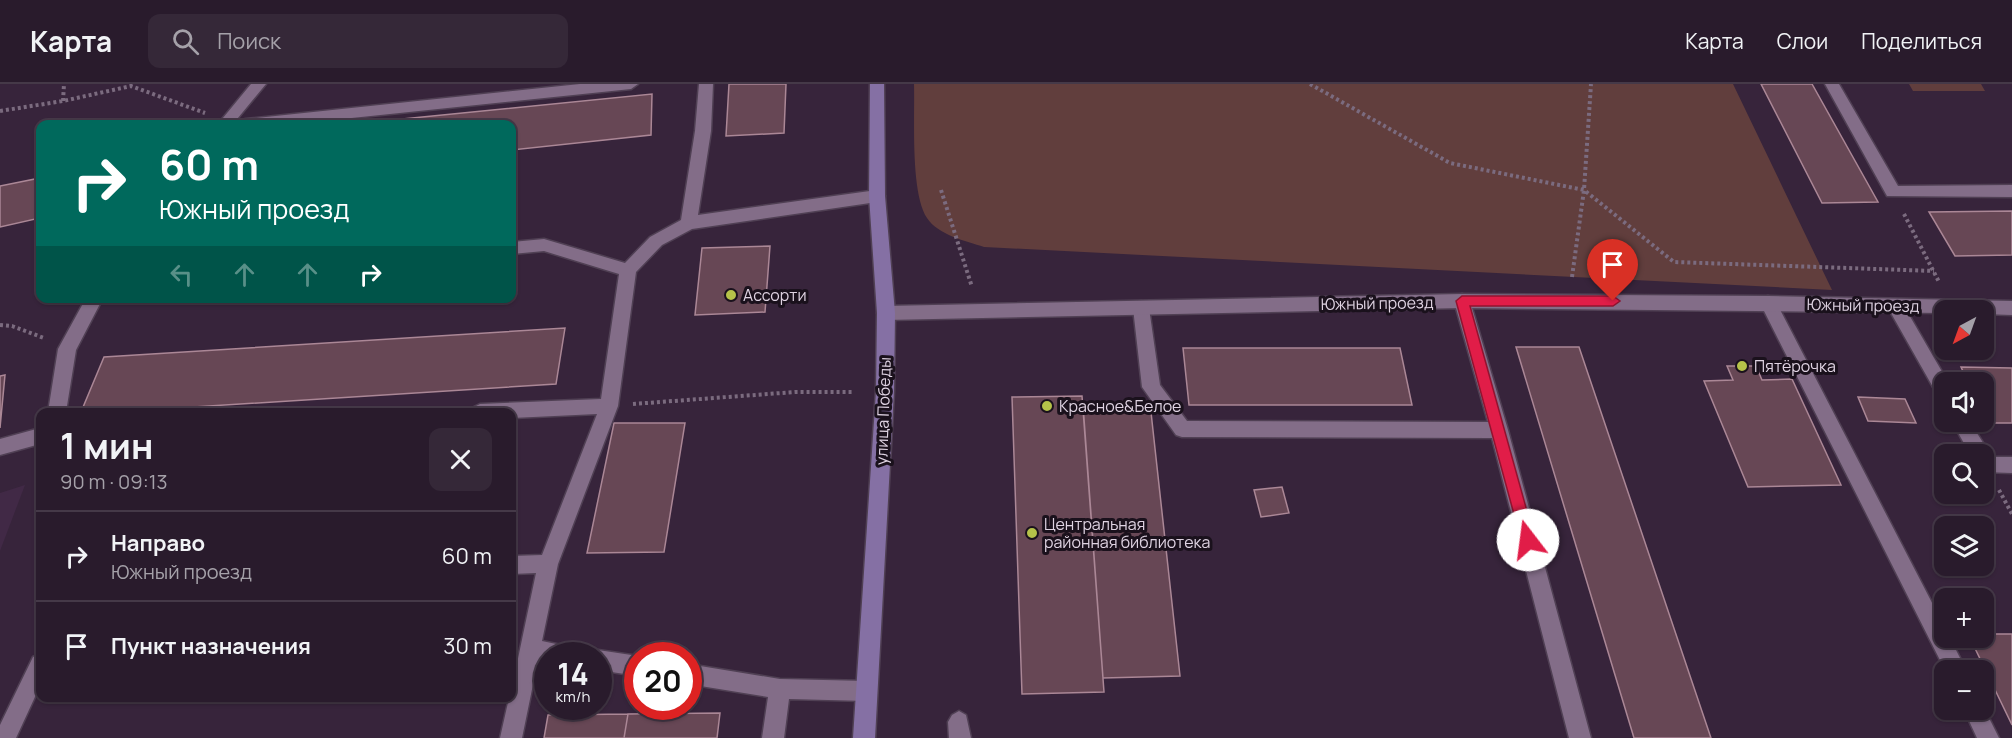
<!DOCTYPE html>
<html lang="ru">
<head>
<meta charset="utf-8">
<style>
  :root { --surface:#291b2c; --page:#352838; --text:#f1f3f6; --muted:#a5a1a9; --line:#453948 }
  body { margin:0; font-family:Manrope,sans-serif; background:var(--page); color:var(--text); height:100vh; display:flex; flex-direction:column; font-size:22px; white-space:nowrap }
  * { box-sizing:border-box; margin:0 }
  p { font-size:20px; color:var(--muted) }
  .icon { flex:none; width:33px; height:33px; fill:none; stroke:currentColor; stroke-width:2; stroke-linecap:round; stroke-linejoin:round }
  .map { position:relative; flex:1; overflow:hidden }
  .drawer { position:absolute; left:36px; top:324px; width:480px; height:294px; display:flex; flex-direction:column; background:var(--surface); border-radius:12px; box-shadow:0 2px 4px #0004,0 0 0 2px var(--line) }
  .drawer>* { flex:none }
  .guide { position:absolute; left:36px; top:36px; width:480px; height:183px; border-radius:12px; box-shadow:0 2px 4px #0004,0 0 0 2px var(--line); background:#00695c; color:#fff; overflow:hidden }
  .needle { width:39px; rotate:221deg }
  .buttons { position:absolute; left:1934px; top:216px; display:grid; gap:12px }
  .buttons a { display:grid; place-items:center; width:60px; height:60px; border-radius:12px; background:var(--surface); box-shadow:0 2px 4px #0004,0 0 0 2px var(--line); font-size:30px }
  .speed { position:absolute; left:534px; top:558px; display:flex; gap:12px; font-size:30px; font-weight:700; text-align:center }
  .speed>* { display:grid; place-content:center; width:78px; height:78px; border-radius:50%; background:var(--surface); box-shadow:0 2px 4px #0004,0 0 0 2px var(--line); line-height:1 }
  .speed small { font-size:15px; font-weight:400 }
  .speed .limit { border:9px solid #d22; background:#fff; color:#111 }
  .pin { position:absolute; display:grid; place-items:center; width:51px; height:51px; color:#fff; margin:-62px -26px; border-radius:50% 50% 50% 0; rotate:-45deg; box-shadow:0 0 6px #0007 }
  .pin .icon { rotate:45deg }
  .me { position:absolute; width:66px; margin:-33px; rotate:345deg; stroke-linejoin:round; filter:drop-shadow(0 0 4px #0008) }
  .turn { display:flex; align-items:center; gap:21px; height:126px; padding:0 24px; font-size:27px }
  .turn .icon { width:78px; height:78px; stroke-width:2.5 }
  .turn b { display:block; font-size:42px; line-height:51px }
  .lanes { display:flex; align-items:center; height:57px; padding:0 24px; background:#0003; justify-content:center; gap:30px; direction:ltr }
  .lanes .off { opacity:.35 }
  .round { display:grid; place-items:center; flex:none; width:63px; height:63px; border-radius:12px; background:var(--page) }
  .overview { display:flex; align-items:center; justify-content:space-between; height:102px; padding:0 24px }
  h1 { font-size:36px; font-weight:700; line-height:45px }
  ul { padding:0; list-style:none }
  li { display:flex; align-items:center; gap:18px; height:90px; padding:0 24px; border-top:2px solid var(--line) }
  li div { flex:1 }
  li b { display:block; font-size:22px }
  li em { font-style:normal }
  header { display:flex; align-items:center; gap:36px; box-sizing:border-box; height:84px; padding:0 30px; background:var(--surface); border-bottom:2px solid var(--line) }
  header strong { font-size:28px }
  nav { display:flex; gap:33px; margin-inline-start:auto; font-size:21px }
  .search { width:420px; height:54px; background:var(--page); display:flex; align-items:center; gap:15px; box-sizing:border-box; padding:0 21px; border-radius:12px; color:var(--muted); font-size:22px }
  .map>svg:first-child { display:block }
  .built { fill:#412946 }
  .green { fill:#613e3d }
  .building { fill:#674755; stroke:#ab8796; stroke-width:1.5 }
  .lines { fill:none; stroke-linecap:round; stroke-linejoin:round }
  .lane-casing { stroke:#504054; stroke-width:3 }
  .street-casing { stroke:#504054; stroke-width:3 }
  .secondary-casing { stroke:#504054; stroke-width:3 }
  .path { stroke:#7b6b7f; stroke-width:4; stroke-dasharray:3 3; stroke-linecap:butt }
  .lane { fill:#836d88; fill-rule:evenodd }
  .street { fill:#836d88; fill-rule:evenodd }
  .secondary { fill:#8570a4; fill-rule:evenodd }
  .route { fill:#e11d48; stroke:#92132f; stroke-width:1.5 }
  .poi-dot { fill:#b5c249; stroke:#1a111c; stroke-width:2 }
  .labels { text-anchor:middle; stroke-width:6; stroke-linejoin:round; paint-order:stroke }
  .poi-label { font-size:16px; fill:#dfd3e2; stroke:#1a111c; text-anchor:start }
  .street-label { font-size:16px; fill:#dfd3e2; stroke:#1a111c }
</style>
</head>
<body>
<header>
<strong>Карта</strong>
<div class="search"><svg class="icon" aria-label="search" viewBox="0 0 24 24"><circle cx="10" cy="10" r="6"/><path d="M15 15l6 6"/></svg>Поиск</div>
<nav><a>Карта</a><a>Слои</a><a>Поделиться</a></nav>
</header>
<div class="map">
<svg width="2012" height="654" viewBox="0 0 2012 654">
  <rect width="100%" height="100%" fill="#37243b"/>
  <path class="built" d="M25,401l-25,66v-58z"/>
  <path class="green" d="M914,0h819l99,206 -848,-43c-18,-6 -46,-12 -57,-29 -17,-26 -12,-102 -13,-134z
    M1909,0h72l4,7h-72z"/>
  <path class="building" d="M729,0h57l-2,49 -58,3z
    M1761,0h51l66,118 -56,1z
    M652,10l-1,41 -139,15v-26h-160z
    M40,94v40l-40,9v-41z
    M2012,127v44l-57,1 -26,-44z
    M770,162l-5,66 -70,3 7,-67z
    M565,244l-9,56 -441,28h-34l23,-55z
    M1516,263h63l132,391h-77z
    M1183,264h217l12,57h-223z
    M1727,282h29l6,14 30,-1 49,106 -93,2 -44,-106 29,-1z
    M1961,283l51,1v55h-24l-5,-11v-30h-15z
    M5,291l-5,53v-52z
    M1082,312l22,296 -82,2 -10,-297z
    M1858,313l47,2 11,24 -48,-2z
    M1150,319l30,273 -77,2 -20,-273z
    M614,339h71l-21,129 -77,1z
    M1282,403l7,26 -28,4 -7,-27z
    M1983,550h29v91l-42,-87h13z
    M720,629l-3,25h-93l4,-24z
    M628,630l-4,24h-80l4,-23z"/>
  <g class="lines">
    <g class="lane-casing">
      <path id="lane" d="M251,0h15l-33,40h-15z
        M580,0h58l-7,5 -337,35h-56l3,-4 5,-1z
        M699,0h14l-2,47 -13,84 179,-25 6,2 2,4 -2,4 -6,2 -185,27 -30,16 -26,27 -18,134 -60,158 -16,77 38,8 3,7h-35v6l-10,-2 -16,78h-22l9,-40h3v-11l24,-114 -24,1v-18l30,-1 55,-141 -85,4v-6h-41l3,-5 6,-3 121,-5 18,-125 -75,-23 -32,3v-12l32,-3 81,24 25,-26 31,-17 14,-89z
        M1825,0h14l59,102 114,-1v12l-125,-1z
        M1462,210l6,2 2,5 38,129 83,308h-22l-77,-300 -310,-1 -6,-2 -34,-48 -9,-79 2,-5 6,-2 6,2 2,5 11,77 27,36 301,1 -34,-121 2,-5z
        M1768,212l6,2 170,328v12h6l16,32h-21l-185,-367 2,-5z
        M86,214h17l-27,52 -10,62h-18l10,-63z
        M1895,215l6,2 47,81h-4v17l-6,-3 -51,-90 2,-5z
        M1952,338h18l22,35h20v16l-29,-1v-18h-13z
        M40,344v16l-40,11v-16z
        M598,566l40,6v20l-40,-6v-14h-8z
        M40,570v32l-24,52h-16v-13l33,-68z
        M688,580l92,15 87,2 7,3 3,7 -3,7 -7,3 -78,-2 -5,39h-22l6,-41 -80,-13z
        M1983,622l16,32h-22l-13,-28h19z
        M959,627l7,4 5,23h-22l-1,-16 4,-7z"/>
    </g>
    <g class="street-casing">
      <path id="street" d="M1462,210l306,2 244,5v14l-29,-1v-4h-39v3l-482,-5 -576,12 -6,-2 -3,-5 3,-5 6,-2z"/>
    </g>
    <g class="secondary-casing">
      <path id="secondary" d="M870,0h14l1,112 10,117 -1,78 -19,347h-22l23,-347 1,-78 -8,-117z"/>
    </g>
    <path class="path" d="M1310,0l140,79 134,27 90,72 260,9
      M63,17l1,-17
      M0,27l63,-10 68,-15 74,27
      M941,106l31,97
      M1904,130l35,68
      M1572,193l12,-87 7,-106
      M0,241l12,1 32,12
      M633,320l162,-12h58
      M1999,406l13,24"/>
    <use href="#lane" class="lane"/>
    <use href="#street" class="street"/>
    <use href="#secondary" class="secondary"/>
  </g>
  <path class="route" d="M1462,212h151l7,5 -7,5h-143l65,234 -2,5 -5,2 -5,-2 -2,-5 -65,-239z"/>
  <g class="poi-dot">
    <circle cx="731" cy="211" r="6"/>
    <circle cx="1742" cy="282" r="6"/>
    <circle cx="1047" cy="322" r="6"/>
    <circle cx="1032" cy="449" r="6"/>
  </g>
  <g class="labels">
    <g class="poi-label">
      <text x="743" y="217">Ассорти</text>
      <text x="1754" y="288">Пятёрочка</text>
      <text x="1059" y="328">Красное&amp;Белое</text>
      <text x="1044" y="446">Центральная<tspan x="1044" dy="18">районная библиотека</tspan></text>
    </g>
    <g class="street-label">
      <text transform="translate(1377 219) rotate(-1)" y="6">Южный проезд</text>
      <text transform="translate(1863 221) rotate(1)" y="6">Южный проезд</text>
      <text transform="translate(883 327) rotate(-88)" y="6">улица Победы</text>
    </g>
  </g>
</svg>
<div class="buttons">
<a><svg class="needle" viewBox="-14 -14 28 28"><path d="M0-13l5 13h-10z" fill="#e53935"/><path d="M0 13l5-13h-10z" fill="#a5a1a9"/></svg></a>
<a><svg class="icon" aria-label="sound" viewBox="0 0 24 24"><path d="M4 9h4l5-4v14l-5-4H4zM17 9q2 3 0 6"/></svg></a>
<a><svg class="icon" aria-label="search" viewBox="0 0 24 24"><circle cx="10" cy="10" r="6"/><path d="M15 15l6 6"/></svg></a>
<a><svg class="icon" aria-label="layers" viewBox="0 0 24 24"><path d="M12 4l9 5-9 5-9-5zM3 14l9 5 9-5"/></svg></a>
<a>+</a>
<a>−</a>
</div>
<div class="speed"><div>14<small>km/h</small></div><div class="limit">20</div></div>
<div class="pin" style="left:1613px;top:217px;background:#d93025"><svg class="icon" aria-label="arrive" viewBox="0 0 24 24"><path d="M6 21V4h12l-3 4 3 4H6"/></svg></div>
<svg class="me" style="left:1528px;top:456px" viewBox="-20 -20 40 40"><circle r="19" fill="#fff"/><path d="M0-13L10 11 0 6-10 11z" fill="#e11d48"/></svg>
<div class="guide">
<div class="turn"><svg class="icon" aria-label="right" viewBox="0 0 24 24"><path d="M7 20v-9h11M14 6l5 5-5 5"/></svg><div><b>60 m</b>Южный проезд</div></div>
<div class="lanes"><svg class="icon off" aria-label="left" viewBox="0 0 24 24"><path d="M17 20v-9H6M10 6l-5 5 5 5"/></svg><svg class="icon off" aria-label="ahead" viewBox="0 0 24 24"><path d="M12 20V5M6 11l6-6 6 6"/></svg><svg class="icon off" aria-label="ahead" viewBox="0 0 24 24"><path d="M12 20V5M6 11l6-6 6 6"/></svg><svg class="icon" aria-label="right" viewBox="0 0 24 24"><path d="M7 20v-9h11M14 6l5 5-5 5"/></svg></div>
</div>
<section class="drawer">
<div class="overview"><div><h1>1 мин</h1><p>90 m · 09:13</p></div><a class="round"><svg class="icon" aria-label="close" viewBox="0 0 24 24"><path d="M6 6l12 12M18 6L6 18"/></svg></a></div>
<ul>
<li><svg class="icon" aria-label="right" viewBox="0 0 24 24"><path d="M7 20v-9h11M14 6l5 5-5 5"/></svg><div><b>Направо</b><p>Южный проезд</p></div><em>60 m</em></li>
<li><svg class="icon" aria-label="arrive" viewBox="0 0 24 24"><path d="M6 21V4h12l-3 4 3 4H6"/></svg><div><b>Пункт назначения</b></div><em>30 m</em></li>
</ul>
</section>
</div>
</body>
</html>
